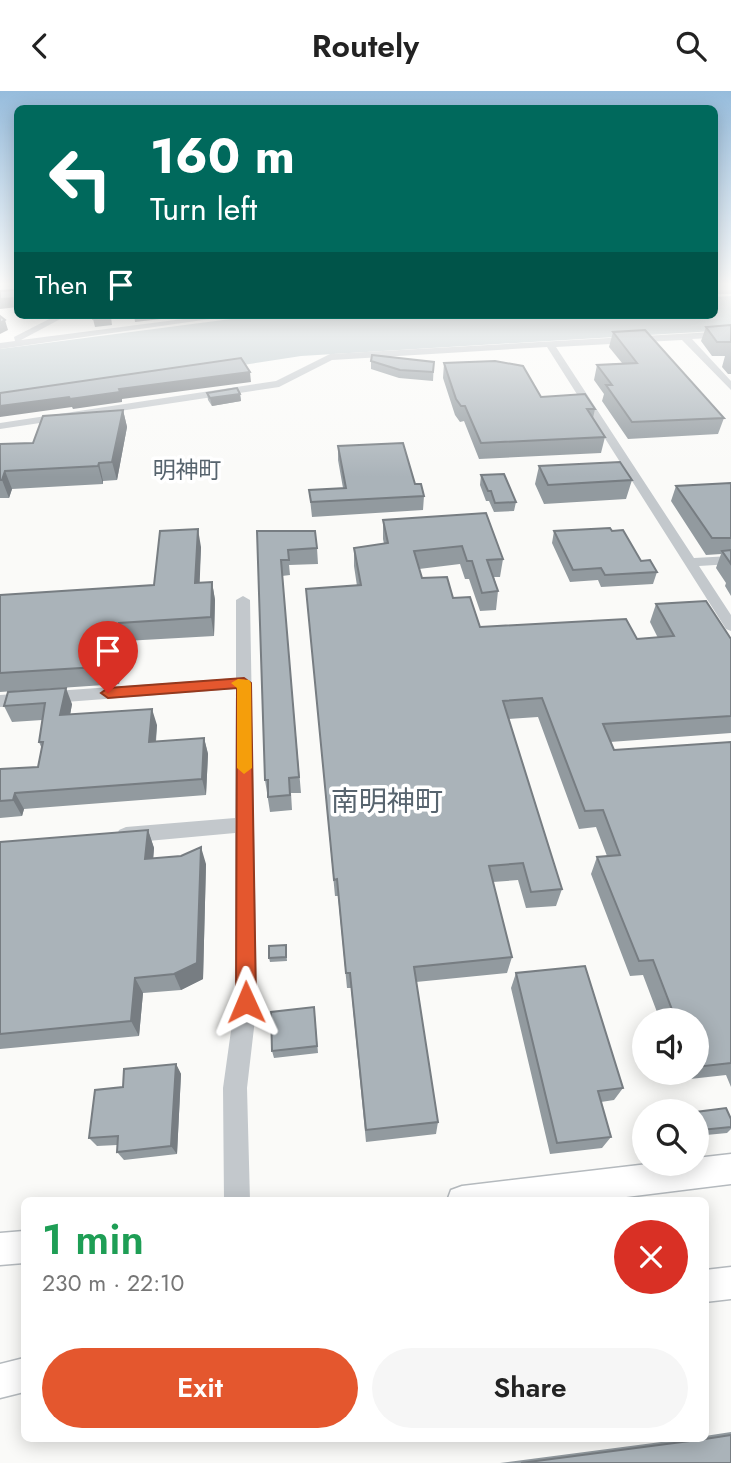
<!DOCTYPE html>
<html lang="en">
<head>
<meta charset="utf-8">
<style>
  :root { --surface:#fff; --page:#f6f6f6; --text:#222; --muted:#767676; --accent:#e4572e }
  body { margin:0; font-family:Jost,"Noto Sans JP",sans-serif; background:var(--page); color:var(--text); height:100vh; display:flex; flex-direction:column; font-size:26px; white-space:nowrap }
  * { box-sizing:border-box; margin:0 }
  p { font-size:23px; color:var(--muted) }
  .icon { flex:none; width:38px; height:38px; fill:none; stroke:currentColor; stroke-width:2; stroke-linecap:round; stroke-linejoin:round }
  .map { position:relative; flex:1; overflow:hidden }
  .panel { position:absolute; left:21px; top:1106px; width:688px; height:245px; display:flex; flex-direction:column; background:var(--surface); border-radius:10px; box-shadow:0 4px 18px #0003 }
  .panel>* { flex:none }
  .hud { position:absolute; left:14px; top:14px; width:704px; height:214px; border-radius:10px; box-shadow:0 4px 18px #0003; background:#00695c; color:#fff; overflow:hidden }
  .controls { position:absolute; left:632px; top:917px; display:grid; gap:14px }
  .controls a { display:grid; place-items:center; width:77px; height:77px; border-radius:50%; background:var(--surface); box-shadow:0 4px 18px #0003; font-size:35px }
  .pin { position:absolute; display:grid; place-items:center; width:60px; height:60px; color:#fff; margin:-72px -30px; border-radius:50% 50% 50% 0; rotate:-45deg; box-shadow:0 0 7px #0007 }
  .pin .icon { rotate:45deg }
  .me { position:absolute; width:77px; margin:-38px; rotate:359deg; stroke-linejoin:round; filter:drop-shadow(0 0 5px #0008) }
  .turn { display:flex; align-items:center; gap:24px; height:147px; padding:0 21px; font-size:32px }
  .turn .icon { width:91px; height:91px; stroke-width:2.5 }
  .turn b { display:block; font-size:49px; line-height:60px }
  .then { display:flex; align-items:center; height:66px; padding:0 21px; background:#0003; gap:14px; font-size:26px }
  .round { display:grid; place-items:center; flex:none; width:74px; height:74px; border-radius:37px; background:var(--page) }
  .headline { display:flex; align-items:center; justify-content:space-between; height:119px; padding:0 21px }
  h1 { font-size:42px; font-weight:600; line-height:52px; color:#1e9e55 }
  .primary-button { display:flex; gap:14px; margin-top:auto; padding:14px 21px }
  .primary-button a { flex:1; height:80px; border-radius:42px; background:var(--accent); color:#fff; font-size:28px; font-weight:600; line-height:80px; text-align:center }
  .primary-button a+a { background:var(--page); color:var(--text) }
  header { display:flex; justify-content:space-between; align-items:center; height:91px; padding:0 21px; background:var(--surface); font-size:32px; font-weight:600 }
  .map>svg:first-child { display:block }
  .water { fill:#bbc7cb }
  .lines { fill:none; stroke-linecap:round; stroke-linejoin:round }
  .major-casing { stroke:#b5babe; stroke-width:3 }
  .minor { fill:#c3c8cc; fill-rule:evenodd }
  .major { fill:#fff; fill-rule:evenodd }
  .wall { fill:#929a9f }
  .shaded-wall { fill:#777d82 }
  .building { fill:#aab3b9; stroke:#777d82; stroke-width:2 }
  .route { fill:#e4572e; stroke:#94391e; stroke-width:2 }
  .slow { fill:#f59e0b }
  .labels { text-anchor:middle; stroke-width:7; stroke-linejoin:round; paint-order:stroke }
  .far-quarter-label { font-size:23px; fill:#57646e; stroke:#fff }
  .quarter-label { font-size:28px; fill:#57646e; stroke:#fff }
</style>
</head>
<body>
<header><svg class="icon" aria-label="back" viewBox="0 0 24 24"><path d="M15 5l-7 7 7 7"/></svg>Routely<svg class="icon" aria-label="search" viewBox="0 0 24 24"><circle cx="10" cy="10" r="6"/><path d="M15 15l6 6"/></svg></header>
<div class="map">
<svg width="731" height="1372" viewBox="0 0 731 1372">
  <rect width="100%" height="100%" fill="#fafaf8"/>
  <path class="water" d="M731,205v34l-430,26 -301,47v-54l261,-34h453v-18z"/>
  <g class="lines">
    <g class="major-casing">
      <path id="major" d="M731,1063v30l-137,17h-147l4,-11 11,-4 186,-22h48v-6z
        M24,1140v32l-24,2v-32z
        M731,1176v32l-26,3v-32z
        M24,1267v34l-24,6v-34z"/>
    </g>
    <path class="minor" d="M714,199h17v4h-17z
      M57,224h11l-47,25 193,-25h24l-238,34v-6l15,-2 -1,-4z
      M731,240v6l-39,2 39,42v9l-49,-50 -126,7 138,211 37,-2v8l-32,2 32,49v16l-5,-2 -179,-282 -215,13 -53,27 -279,42v-6l276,-42 54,-27z
      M243,505l7,4 7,402 -10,86 3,113h-26l-1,-113 12,-86v-169l-109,10 -7,-3 -2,-5 2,-5 7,-3 109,-9 1,-129 -236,18v-12l236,-17v-78z"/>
    <use href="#major" class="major"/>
  </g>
  <path class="wall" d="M731,234v49h-3l-6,-7 3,-11h-13l-11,-15 5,-14z
    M613,241l111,86 -6,16 -90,5 -26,-38 2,-7 -10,-14 3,-15 25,-2 -13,-16z
    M371,270l63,1 -1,19 -34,-3 -28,-9z
    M444,272l97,34 54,12 -2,9 12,19 -4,16 -122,6 -15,-38 -4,1 -5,-7 -12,-37z
    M207,302l33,1 1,7 -29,5 -4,-6z
    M123,319l4,17 -10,53 -14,1v3l-91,5 -3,9h-9v-54l33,-1z
    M338,355l77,38 9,12 -1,14 -111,7 -3,-27 34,-2 -5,-28z
    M539,375l93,14 -6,19 -82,5 -9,-20z
    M481,384l35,27 -2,9 -20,1 -5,-11h-3l-6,-16z
    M731,392v113l-6,-10 1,-3 -10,-15 5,-14 -15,1 -35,-54 5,-15z
    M383,429l120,39 -3,18h-6l4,14 -2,19 -16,1 -11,-32h-4l-5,-15 -41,5 3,9 31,20 27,29 157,12 21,-1 -8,-16 6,-18 75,35v94l-121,9 4,8 117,-8v345l-5,-12 -45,5 -2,-7h17v-53h-36l-17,-45 -13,1 -39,-102 6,-17 10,-1 -11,-29 -17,2 -41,-112 -30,2 54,170 -6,17 -30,2 -8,-28 -25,2 19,75 -5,16 -91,9 22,140 -2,12 -70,8 -15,-154h-4l-9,-92h-3l-27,-289 49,-21 -3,-20v-18l30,-4 -1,-5z
    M257,440l60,17 1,16 -29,1 1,10 -8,1 19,217h-10l1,17 -22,2 -5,-32z
    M554,440h58l29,30 16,11 -4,12 -52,3 -3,-7 -28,2 -18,-39z
    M201,456l-2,36 13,-1 3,18 -1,36 -89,5 -6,43 -119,8v-97l154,-10z
    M8,601l64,12 -2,11 87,10 -1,17 48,-4 4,16 -2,41 -182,14 -2,7 -22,2v-49l38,-2 4,-18 -3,-7 3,-22 -30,2 -8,-16z
    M148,739l6,18 -1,10 53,6 -3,115 -22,11 -38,3 -4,43 -139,13v-207z
    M286,858l1,12 -17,1 -1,-4z
    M516,882l107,115 -9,12 -13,2 10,35 -9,11 -52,6 -39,-166z
    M315,924l3,38 -44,5 -2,-7z
    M176,973l5,10 -4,80 -53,6 -7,-8v-7l-20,1 -8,-8 34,-51z
    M696,1021l35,7v10l-4,4 -31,3z
    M731,1341v31h-231l184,-24h21v-3z"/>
  <path class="shaded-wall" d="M18,207v9l-18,2v-10z
    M134,224h62l-61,7z
    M111,226l1,8 -17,2 -2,-8z
    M5,229l3,10 -8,4v-11z
    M250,281l1,10 -129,17v3l-49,7 -1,-2 -72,10v-11l119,-17z
    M240,303l1,7 -29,5 -2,-8z
    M123,319l4,17 -10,53 -5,-18z
    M99,372l4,18v3l-5,-18z
    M5,380l7,18 -3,9 -7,-18z
    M198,438l3,18 -2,54 -4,-18z
    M212,491l3,18 -1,36 -3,-19z
    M119,532l6,18 -6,43 -6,-18z
    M66,597l6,16 -5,28 -7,-17z
    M152,618l5,16 -3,33 -5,-16z
    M204,647l4,16 -2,41 -4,-16z
    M15,702l9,16 -2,7 -9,-16z
    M148,739l6,18 -2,28 -7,-17z
    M201,756l5,17 -3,115 -22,11 -7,-16z
    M135,887l8,15 -4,43 -8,-15z
    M176,973l5,10 -4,80 -6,-8z"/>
  <path class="building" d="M18,196v11l-18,1v-8l15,-1z
    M92,224h18l1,2 -18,2z
    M0,225l5,4 -5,3z
    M731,234v17h-14l-11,-15z
    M645,239l79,88 -92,4 -26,-37h6l-15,-20 40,-2 -24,-31z
    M372,264l62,7 -1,10 -33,-2 -29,-9z
    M241,267l9,14 -131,17 1,3 -50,7 -1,-2 -69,9v-13z
    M495,270l28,5 18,31 44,-3 10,15h-8l18,28 -124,6 -16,-37h-4l-5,-7 -12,-36z
    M237,297l3,6 -30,4 -3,-5z
    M123,319l-11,52 -13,1 -1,3 -93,5 -3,9h-2v-36l33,-1 10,-27z
    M403,352l12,41h6l3,12 -113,6 -2,-12 37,-2 -8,-42z
    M620,371l12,18 -84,5 -9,-19z
    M504,383l12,28 -21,1 -4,-12h-3l-7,-16z
    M731,392v55h-19l-36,-52z
    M486,422l17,46 -16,1 11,31 -16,2 -10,-32h-5l-5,-15 -48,5 8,27 25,-1 6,21 17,-1 10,30 146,-8 11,20 37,-3 -18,-32 50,-3 25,38v77l-128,8 11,26 117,-8v321l-35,4v-47h-20l-23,-60 -14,1 -42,-104 23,-2 -17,-45 -18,1 -43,-113 -39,3 59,188 -31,3 -8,-29 -34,3 23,91 -98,10 24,155 -72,8 -16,-157h-4l-9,-94 -3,1 -28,-291 55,-4 -7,-37 34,-5 -5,-23z
    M610,437l2,3 11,-1 18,31 9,-1 7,12 -52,3 -4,-7 -28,2 -19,-39z
    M198,438l-3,54 17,-1 -1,35 -92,6 -6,43 -113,7v-78l154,-10 6,-54z
    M257,440h58l2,17 -29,2 1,10h-8l18,217 -10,1 1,17 -22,2v-17h-3z
    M731,459v14l-9,-13z
    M66,597l-6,27 92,-6 -3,33 55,-4 -2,41 -187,14 -2,7 -13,1v-32l38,-2 5,-25h-4l6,-39 -41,3 4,-14z
    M148,739l-3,29 36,-3 20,-9 -4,116 -23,11 -39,4 -4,43 -131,13v-192z
    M286,854v12l-17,1v-12z
    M585,875l38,122 -25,3 13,46 -54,6 -41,-170z
    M314,916l3,39 -45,5 -1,-39z
    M176,973l-5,82 -54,6 1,-16 -29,2 6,-48 28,-3 1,-18z
    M726,1017l5,11v8l-30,3 -5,-13v-5z
    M731,1344v28h-210l184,-24z"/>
  <linearGradient id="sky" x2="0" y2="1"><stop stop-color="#96bcdc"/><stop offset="0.5" stop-color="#fdfdfc"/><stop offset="1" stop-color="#fdfdfc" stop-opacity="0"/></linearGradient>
  <rect width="731" height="386" fill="url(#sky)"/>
  <path class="route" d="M244,587l7,5 5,319 -3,7 -7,2 -7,-2 -3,-7 1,-314 -129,10 -7,-5 7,-5z"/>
  <path class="slow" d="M238,588l11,1 2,3 1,85 -8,6 -7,-6v-80l-6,-5z"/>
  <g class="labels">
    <g class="far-quarter-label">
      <text x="187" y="387">明神町</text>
    </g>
    <g class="quarter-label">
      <text x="387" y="720">南明神町</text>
    </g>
  </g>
</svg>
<div class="controls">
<a><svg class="icon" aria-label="sound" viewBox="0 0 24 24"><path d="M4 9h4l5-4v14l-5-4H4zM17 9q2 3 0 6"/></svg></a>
<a><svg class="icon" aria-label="search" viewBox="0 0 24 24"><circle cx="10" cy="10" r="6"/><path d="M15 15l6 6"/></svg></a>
</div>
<div class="pin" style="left:108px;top:602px;background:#d93025"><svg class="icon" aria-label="arrive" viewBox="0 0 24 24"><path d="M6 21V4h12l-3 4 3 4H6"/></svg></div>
<svg class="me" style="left:246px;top:911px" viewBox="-20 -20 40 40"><path d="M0-17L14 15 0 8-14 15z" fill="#e4572e" stroke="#fff" stroke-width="4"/></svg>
<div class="hud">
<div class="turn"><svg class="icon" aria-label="left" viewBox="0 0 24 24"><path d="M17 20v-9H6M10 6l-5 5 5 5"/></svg><div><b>160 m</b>Turn left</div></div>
<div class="then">Then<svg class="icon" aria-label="arrive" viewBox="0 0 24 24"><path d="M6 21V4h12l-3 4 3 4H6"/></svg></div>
</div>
<section class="panel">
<div class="headline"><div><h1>1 min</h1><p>230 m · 22:10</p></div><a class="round" style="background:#d93025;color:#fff"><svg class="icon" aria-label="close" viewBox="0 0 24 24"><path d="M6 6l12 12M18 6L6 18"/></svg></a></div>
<div class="primary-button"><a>Exit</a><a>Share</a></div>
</section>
</div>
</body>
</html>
